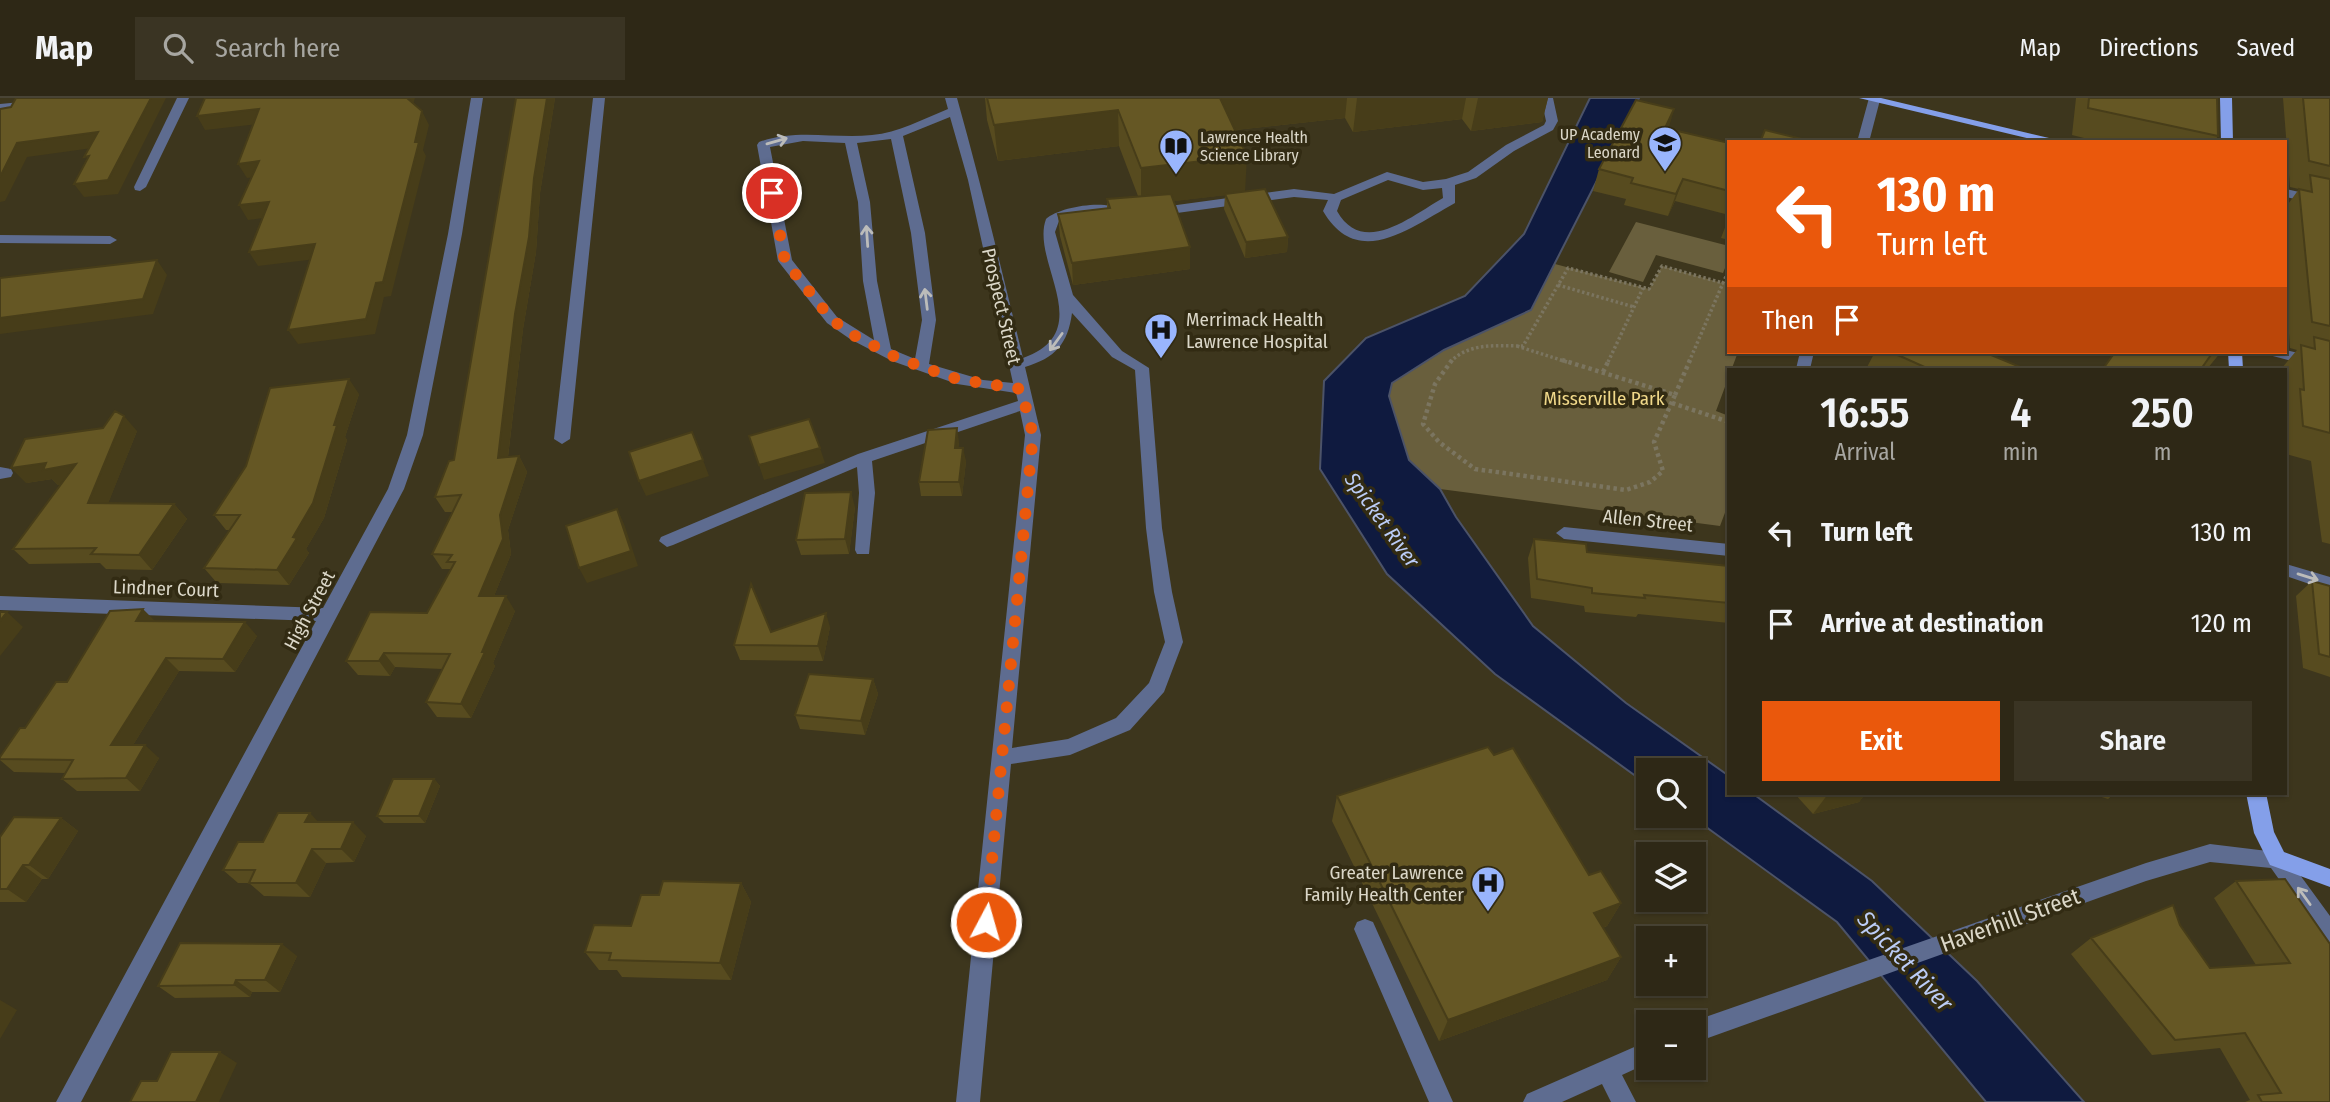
<!DOCTYPE html>
<html lang="en">
<head>
<meta charset="utf-8">
<style>
  :root { --surface:#2e2816; --page:#3a3423; --text:#f1f3f6; --muted:#a7a6a1; --line:#494435; --accent:#ea580c }
  body { margin:0; font-family:"Fira Sans Condensed",sans-serif; background:var(--page); color:var(--text); height:100vh; display:flex; flex-direction:column; font-size:26px; white-space:nowrap }
  * { box-sizing:border-box; margin:0 }
  p { font-size:23px; color:var(--muted) }
  .icon { flex:none; width:38px; height:38px; fill:none; stroke:currentColor; stroke-width:2; stroke-linecap:round; stroke-linejoin:round }
  .map { position:relative; flex:1; overflow:hidden }
  .drawer { position:absolute; left:1727px; top:270px; width:560px; height:427px; display:flex; flex-direction:column; background:var(--surface); border-radius:0px; box-shadow:0 2px 5px #0004,0 0 0 2px var(--line) }
  .drawer>* { flex:none }
  .top-card { position:absolute; left:1727px; top:42px; width:560px; height:214px; border-radius:0px; box-shadow:0 2px 5px #0004,0 0 0 2px var(--line); background:#ea580c; color:#fff; overflow:hidden }
  .fabs { position:absolute; left:1636px; top:660px; display:grid; gap:14px }
  .fabs a { display:grid; place-items:center; width:70px; height:70px; border-radius:0px; background:var(--surface); box-shadow:0 2px 5px #0004,0 0 0 2px var(--line); font-size:35px }
  .pin { position:absolute; display:grid; place-items:center; width:60px; height:60px; color:#fff; margin:-30px; border:4px solid #fff; border-radius:50%; box-shadow:0 2px 7px #0007 }
  .me { position:absolute; width:77px; margin:-38px; rotate:6deg; stroke-linejoin:round; filter:drop-shadow(0 0 5px #0008) }
  .turn { display:flex; align-items:center; gap:24px; height:147px; padding:0 35px; font-size:32px }
  .turn .icon { width:91px; height:91px; stroke-width:2.5 }
  .turn b { display:block; font-size:49px; line-height:60px }
  .then { display:flex; align-items:center; height:66px; padding:0 35px; background:#0003; gap:14px; font-size:26px }
  .eta { display:flex; justify-content:space-evenly; align-items:center; height:119px; text-align:center }
  .eta b { font-size:42px; font-weight:600; line-height:49px }
  .primary-button { display:flex; gap:14px; margin-top:auto; padding:14px 35px }
  .primary-button a { flex:1; height:80px; border-radius:0px; background:var(--accent); color:#fff; font-size:28px; font-weight:600; line-height:80px; text-align:center }
  .primary-button a+a { background:var(--page); color:var(--text) }
  ul { padding:0; list-style:none }
  li { display:flex; align-items:center; gap:21px; height:91px; padding:0 35px }
  li div { flex:1 }
  li b { display:block; font-size:26px }
  li em { font-style:normal }
  header { display:flex; align-items:center; gap:42px; box-sizing:border-box; height:98px; padding:0 35px; background:var(--surface); border-bottom:2px solid var(--line) }
  header strong { font-size:33px }
  nav { display:flex; gap:38px; margin-inline-start:auto; font-size:24px }
  .search { width:490px; height:63px; background:var(--page); display:flex; align-items:center; gap:18px; box-sizing:border-box; padding:0 24px; border-radius:0px; color:var(--muted); font-size:26px }
  .map>svg:first-child { display:block }
  .green { fill:#695f3d }
  .water { fill:#0f1a3f; stroke:#4c5368; stroke-width:2 }
  .lines { fill:none; stroke-linecap:round; stroke-linejoin:round }
  .path-far1 { stroke:#7b7560; stroke-width:3.5; stroke-dasharray:2.5 2.5; stroke-linecap:butt }
  .path { stroke:#7b7560; stroke-width:4.5; stroke-dasharray:3.5 3.5; stroke-linecap:butt }
  .minor { fill:#5e6c90; fill-rule:evenodd }
  .major { fill:#849fe9; fill-rule:evenodd }
  .wall { fill:#574b1f }
  .shaded-wall { fill:#473d19 }
  .building { fill:#655724; stroke:#473d19; stroke-width:2 }
  .oneway { stroke:#bcbcba }
  .route { stroke:#ea580c; stroke-width:12; stroke-dasharray:0 21.6 }
  .labels { text-anchor:middle; stroke-width:7; stroke-linejoin:round; paint-order:stroke }
  .far-poi-label { font-size:16px; fill:#dbd7c8; stroke:#322b13; text-anchor:end }
  .street-label { font-size:19px; fill:#dbd7c8; stroke:#322b13 }
  .poi-label { font-size:19px; fill:#dbd7c8; stroke:#322b13; text-anchor:start }
  .park-label { font-size:19px; fill:#f0d889; stroke:#322b13 }
  .water-label { font-size:21px; font-style:italic; fill:#bbccf6; stroke:#322b13 }
  .near-street-label { font-size:23px; fill:#dbd7c8; stroke:#322b13 }
  .near-water-label { font-size:24px; font-style:italic; fill:#bbccf6; stroke:#322b13 }
</style>
</head>
<body>
<header>
<strong>Map</strong>
<div class="search"><svg class="icon" aria-label="search" viewBox="0 0 24 24"><circle cx="10" cy="10" r="6"/><path d="M15 15l6 6"/></svg>Search here</div>
<nav><a>Map</a><a>Directions</a><a>Saved</a></nav>
</header>
<div class="map">
<svg width="2330" height="1004" viewBox="0 0 2330 1004">
  <rect width="100%" height="100%" fill="#3d361d"/>
  <path class="green" d="M1636,124l93,24v12l-6,15 -67,-18 -13,27 -34,-10z
    M1555,166l94,25 13,-23 67,19v67h9l-22,59 13,5v86l-9,24 -280,-37 -31,-29 -20,-64 3,-13 52,-33 87,-40z"/>
  <path class="water" d="M1590,0h49l-108,212 -87,40 -52,33 -3,13 20,64 31,29 16,28 77,109 93,77 103,73v17h23l120,88 105,100 107,121h-98l-149,-180 -146,-106h3v-46h-46v15l-153,-111 -108,-100 -67,-105 4,-88 42,-43 99,-42 59,-62z"/>
  <g class="lines">
    <path class="path-far1" d="M1558,187l76,22
      M1517,248l50,16
      M1450,264c20,-20 47,-16 73,-16l45,-78 81,21 13,-23 61,17 6,-13
      M1608,264l35,-74
      M1689,264l34,-79"/>
    <path class="path" d="M1452,262l-17,24 -12,40 16,18 36,27 151,21 24,-8 13,-11 -9,-29 21,-47 -113,-35
      M1603,274l6,-12
      M1675,297l15,-35
      M1672,305l57,19"/>
    <path class="minor" d="M177,0h12l-43,89 -6,4 -5,-1 -1,-3z
      M471,0h12l-21,136 -39,201 -19,54 -323,613h-25l260,-481 -316,-11v-14l323,12 65,-119 19,-54 41,-201z
      M593,0h12l-35,341 -8,5 -8,-5z
      M945,0h12c24,86 45,173 66,260 76,-27 7,-96 23,-139 13,-12 60,-20 74,-9 -11,8 -42,2 -61,11l-4,11 18,63 49,56 27,17 13,160 10,64 11,50 -19,50 -34,38 -60,25 -59,9 -31,338h-24l69,-667 -5,-24 -148,50 3,32 -6,61h-12l-2,-4 4,-57 -2,-26 -184,78 -6,2 -8,-6 2,-4 197,-83 160,-53 -2,-8 -59,-9 -65,-23 -42,-22 -23,-16 -49,-62 -21,-116 2,-3c38,-14 74,-3 113,-7 26,-2 51,-16 76,-26zM950,19l18,63 45,203 -30,-3 -54,-16 7,-44 -11,-87 -22,-97zM891,41l20,94 11,87 -7,39 -24,-10 -14,-68 -7,-79 -13,-59zM803,43l42,2 13,59 5,79 11,59 -37,-23 -45,-57 -22,-113zM1072,215l40,44 23,13 11,158 8,64 11,50 -16,41 -33,35 -48,21 -56,9 29,-313 -16,-68c30,-9 43,-23 47,-54z
      M1541,0h12l5,23 -5,9 -39,21 -38,27 -21,7v18c-44,24 -97,68 -132,8l5,-11 -34,-3 -139,19 -7,-4 7,-4 139,-19 40,5 53,-22 36,10 23,-3 22,-7 38,-27 38,-20 2,-4zM1388,82l35,10 19,-2 1,10c-33,19 -80,59 -106,13l4,-11z
      M1869,0l11,2 -11,42h-12z
      M32,3l6,4 -2,3 -36,4v-8z
      M2286,91l44,10v8l-44,-10z
      M0,137l110,1 7,4 -7,4 -110,-1z
      M2286,252l44,11v10l-61,-16 -2,-3z
      M1800,254h14l-4,17h-14z
      M0,369l11,2 2,4 -2,4 -11,2z
      M1564,429l165,17v12l-165,-17 -8,-6z
      M2286,466l44,13v14l-44,-15z
      M2210,746l74,9 46,63v27l-8,-3 -51,-72 -61,-6 -64,19 -452,162v-21h-2l2,-1 452,-158z
      M1365,821l8,3 80,180h-24l-75,-173 3,-7z
      M1648,943v22l-26,12 14,27h-25l-9,-18 -40,18h-39l4,-8z"/>
    <path class="major" d="M1859,0h22l185,44h-23z
      M2220,0h12l1,44h-12z
      M2228,254h14l1,17h-14z
      M2246,695h20l8,39 10,20 46,17v18l-60,-22 -16,-32z"/>
  </g>
  <path class="wall" d="M516,0h39l-15,95 -4,59 -13,77 -15,128 11,-1 8,16 -19,58 3,24 -17,42 21,15 -22,52 2,3 -24,52 -34,-1 -11,-15 17,-33 -48,-2 -5,9 -32,-1 -12,-14 81,-48 24,-44h-9l-10,-15 21,-42h-8l-10,-15 19,-37z
    M985,0h563l-6,24 -71,9 -9,-12 -109,13 -8,-14 -110,12 10,61 43,46 -1,15 -42,6 -21,-49 1,-14 -52,6 17,46v22l-117,16 -13,-49 -2,-22 49,-6v-9l31,-3 -19,-50 -121,15 -11,-41z
    M2076,0h141l1,38 -4,6h-114l-28,-7z
    M2283,0h47v446l-8,-2 -11,-81 -25,-7v-85h-5l16,-19 -7,-2 -4,-57v-84l13,-18 -9,-2z
    M1668,30l61,15v72l-54,-14 -7,15 -44,-11 2,-6 -33,-8 6,-22z
    M1729,119v23l-8,-2z
    M1875,254h109l41,17h-159z
    M2115,254h106l-14,17h-104z
    M359,296l-14,43 2,3 -23,78 -18,31 3,4 -20,32 -72,-2 -13,-15 26,-38h-4l-12,-15z
    M137,333l-29,72 66,1 13,15 -35,51 -46,-1 -6,-6 -71,1 -16,-15 48,-65 -3,1 -6,-6 -26,4z
    M959,344l-1,6 8,13 -4,35h-41l-2,-14z
    M855,409l-6,47 -48,1 -5,-15z
    M1534,441l53,13 142,14v57l-91,-9 -2,3 -51,-5 -1,-6 -53,-8 -3,-40z
    M2312,483l18,5v91l-27,-9 -7,-72z
    M155,523l102,15 -22,36 -56,-1 -46,74 26,13 -19,33h-63l-15,-12 4,-6 -52,-1 -14,-12v-3l67,-75z
    M830,529l-7,34 -83,-1 -6,-15 37,-13z
    M873,581l5,15 -13,41 -65,-6 -5,-14z
    M1494,657l95,120 32,28 -14,23 -4,2 18,29 -14,23 -168,61 -107,-220 5,-25z
    M434,681l6,7 -15,37h-41l-7,-7z
    M1794,695h75l-4,1 -6,8 -46,12z
    M2089,695h26l-7,6z
    M61,720l17,13 -30,48h-6l-16,23h-26v-65z
    M319,724l47,14 -12,26 -28,1 -16,34 -46,-1 -15,-13h-11l-15,-13 40,-28z
    M2285,781l45,223h-85l5,-2 -30,-52 -68,7 -81,-101 20,-16 89,-13 30,43 46,-3 -42,-67 22,-17z
    M741,785l10,19 -20,78 -109,-3 -5,-7h-18l-14,-18 46,-26 28,-31z
    M297,858l-17,36h-28l-2,5 -75,1 -17,-12z"/>
  <path class="shaded-wall" d="M151,0h15l-48,96 -34,3 -10,-13z
    M406,0h9l-4,12z
    M547,0h8l-15,95 -4,59 -13,77 -17,144 -8,-15 17,-144 19,-136z
    M1219,0h128l-2,20 -127,14z
    M1357,0h109l-4,21 -109,13z
    M1478,0h70l-6,24 -71,9z
    M259,11l8,14 -62,7 -8,-14z
    M1674,11l-6,22 -3,-3z
    M1118,12l1,36 -121,15 -4,-36z
    M422,13l7,14 -6,25 3,6 -35,140 -7,1 -9,37 -77,10 -10,-14 127,-188z
    M98,34l9,14 -80,11 -22,44 -5,1v-25l17,-34z
    M1247,58l-2,37 -104,12v-37z
    M259,63l8,14 -20,3 -9,-14z
    M1683,81l-8,22 -7,15 8,-22z
    M269,104l8,14 -29,4 -9,-15z
    M1288,139l-1,15 -42,6 1,-16z
    M315,146l9,14 -66,8 -9,-14z
    M1190,149v22l-117,16 -1,-22z
    M157,162l10,15 -14,39 -153,20v-16z
    M349,281l10,15 -14,43 2,3 -23,78 -18,31 3,4 -20,32 -12,-15 16,-33 41,-112z
    M124,318l13,15 -35,88 -14,-16z
    M957,330l2,14 -2,19 -2,-13z
    M820,350l5,15 -61,17 -5,-15z
    M963,350l3,13 -4,35 -3,-14z
    M519,358l8,16 -19,58 3,24 -23,57 -9,-15 21,-81z
    M703,362l6,16 -63,20 -7,-15z
    M46,365l30,1 14,16 -32,5 -6,-6 -26,4 -15,-15z
    M851,394l4,15 -6,47 -4,-15z
    M174,406l13,15 -35,51 -13,-15z
    M617,411l7,15 14,42 -51,17 -8,-15z
    M506,498l9,15 -22,52 2,3 -24,52 -10,-14z
    M143,511l13,13 -20,-1z
    M7,514l16,15 -23,29v-35z
    M826,515l4,14 -7,34 -5,-15z
    M245,524l12,14 -22,36 -12,-13z
    M384,555l11,14 -5,9 -11,-15z
    M166,560l13,13 -54,87 -14,-13z
    M873,581l5,15 -13,41 -4,-14z
    M145,647l14,13 -19,33 -14,-13z
    M434,681l6,7 -15,37 -6,-7z
    M1833,695h36l-4,1 -6,8 -46,12 15,-20z
    M310,715l13,14 -18,-5z
    M61,720l17,13 -30,48 -19,-14z
    M353,724l13,14 -12,26 -13,-13z
    M312,751l14,14 -16,34 -14,-14z
    M23,767l19,14 -16,23 -19,-13z
    M741,785l10,19 -20,78 -11,-17z
    M1621,805l-14,23 -26,10 13,-23z
    M282,846l15,12 -17,36 -15,-12z
    M1621,859l-14,23 -168,61 9,-21z
    M236,882l16,12 -2,5 -16,-12z
    M0,902l17,10 -17,29z
    M220,954l17,11 -18,39h-23z"/>
  <path class="building" d="M16,0h135l-43,82 -34,4 15,-28 -5,1 14,-25 -81,11 -17,34v-68l11,-2z
    M205,0h202l15,13 -7,31h4l-36,140 -7,1 -10,36 -78,11 27,-86 -66,8 20,-50 -30,3 20,-44 -21,3 21,-55 -62,7z
    M516,0h31l-13,80 -5,59 -14,77 -17,144 21,-2 -19,59 3,24 -24,57h27l-24,56h3l-24,52 -35,-2 24,-48 -66,-1 -5,8h-33l24,-49 57,1 28,-51h-8l5,-7 -20,-1 29,-59 -26,2 14,-36 5,-1z
    M987,0h233l27,58 -106,12 -23,-58 -124,15z
    M2089,0h128l1,38 -130,-28z
    M2303,0h27v68l-21,-5z
    M1636,2l38,9 -9,19 64,15v48l-46,-12 -7,15 -45,-11 2,-5 -34,-9z
    M1765,32l41,10 -1,2h-45z
    M2310,77l20,4v147l-18,-4 -13,-133 13,3z
    M1265,91l23,48 -42,5 -21,-48z
    M1171,96l19,53 -118,16 -14,-49 52,-6 -3,-9z
    M157,162l-14,39 -143,19v-40z
    M2314,239l16,4v92l-27,-7 -3,-37 4,1 -3,-45 14,4z
    M1891,254h93l41,17h-96z
    M2115,254h98l-12,17h-98z
    M349,281l-15,46h3l-24,78 -20,34 4,1 -20,32 -73,-2 36,-53h-26l32,-49 24,-78z
    M115,313l9,5 -36,87 86,1 -35,51 -48,-1 5,-6 -83,1 63,-85 -33,6 3,-7 -35,5 14,-29 78,-11z
    M809,321l11,29 -61,17 -10,-29z
    M957,330l-2,20h8l-4,34h-40l9,-52z
    M692,334l11,28 -64,21 -10,-29z
    M851,394l-6,47 -49,1 9,-47z
    M617,411l14,42 -52,17 -13,-42z
    M1534,441l52,5 1,8 142,14v37l-85,-8 1,3 -53,-5v-5l-55,-9z
    M2312,483l18,5v71l-11,-3z
    M751,486l20,48 55,-19 -8,33 -84,-1z
    M143,511l-7,12 109,1 -22,37 -57,-1 -55,87h34l-19,33 -64,1 11,-19 -73,-1v-2l20,-29h5l31,-46h11l43,-71z
    M0,514h7l-7,9z
    M809,576l64,5 -12,42 -66,-6z
    M1488,649l6,8 19,-7 76,127 12,-4 20,32 -27,10 27,44 -173,63 -111,-224z
    M393,681h41l-15,37h-42z
    M278,715h32l-5,9h48l-12,27h-29l-16,34h-47l6,-13h-32l15,-28h25z
    M14,719l47,1 -32,47h-6l-16,24h-7v-52z
    M2285,781l45,65v158h-68l-4,-7 23,-2 -36,-60 -70,7 -84,-102 82,-33 7,20 30,43 80,-5 -54,-82z
    M663,783l78,2 -21,80 -111,-3 2,-7 -26,-1 9,-27 37,1 10,-31h18z
    M180,845l102,1 -17,36h-29l-2,5 -76,1z
    M171,954h49l-24,50h-66l11,-21h16z"/>
  <defs><path id="oneway-shaft" d="M-6 0H5M1.5-3L5.5 0L1.5 3" fill="none" stroke-width="1.6" stroke-linecap="round" stroke-linejoin="round" transform="scale(1.75)"/></defs>
  <g class="oneway">
    <use href="#oneway-shaft" transform="translate(777 43) rotate(-16)"/>
    <use href="#oneway-shaft" transform="translate(867 138) rotate(-94)"/>
    <use href="#oneway-shaft" transform="translate(926 201) rotate(-97)"/>
    <use href="#oneway-shaft" transform="translate(1056 244) rotate(126)"/>
    <use href="#oneway-shaft" transform="translate(2308 479) rotate(17)"/>
    <use href="#oneway-shaft" transform="translate(2304 798) rotate(-126)"/>
  </g>
  <g class="lines">
    <path class="route" d="M772,95l13,68 47,59 23,16 42,22 60,21 64,10 12,46 -47,487"/>
  </g>
  <defs>
    <g id="school-pin" transform="scale(1.75)"><path d="M0 17L-7.5 6A9.5 9.5 0 1 1 7.5 6Z" fill="#99b5fd" stroke="#322b13"/><path d="M0-5L7-2L0 1L-7-2ZM-4 1L0 2.5L4 1V4Q0 6-4 4Z" fill="#111"/></g>
    <g id="library-pin" transform="scale(1.75)"><path d="M0 17L-7.5 6A9.5 9.5 0 1 1 7.5 6Z" fill="#99b5fd" stroke="#322b13"/><path d="M-6-4Q-3-5.5-.7-3.5V5Q-3 3-6 4ZM6-4Q3-5.5 .7-3.5V5Q3 3 6 4Z" fill="#111"/></g>
    <g id="hospital-pin" transform="scale(1.75)"><path d="M0 17L-7.5 6A9.5 9.5 0 1 1 7.5 6Z" fill="#99b5fd" stroke="#322b13"/><path d="M-5-5h3v3.5h4V-5h3V5h-3V1.5h-4V5h-3Z" fill="#111"/></g>
  </defs>
  <g fill-rule="evenodd">
    <use href="#school-pin" x="1665" y="45"/>
    <use href="#library-pin" x="1176" y="48"/>
    <use href="#hospital-pin" x="1161" y="232"/>
    <use href="#hospital-pin" x="1488" y="785"/>
  </g>
  <g class="labels">
    <g class="far-poi-label">
      <text x="1640" y="42">UP Academy<tspan x="1640" dy="18">Leonard</tspan></text>
      <text x="1200" y="45" text-anchor="start">Lawrence Health<tspan x="1200" dy="18">Science Library</tspan></text>
    </g>
    <g class="street-label">
      <text transform="translate(1002 208) rotate(77)" y="7">Prospect Street</text>
      <text transform="translate(1648 422) rotate(6)" y="7">Allen Street</text>
      <text transform="translate(166 490) rotate(2)" y="7">Lindner Court</text>
      <text transform="translate(309 512) rotate(-62)" y="7">High Street</text>
    </g>
    <g class="poi-label">
      <text x="1186" y="228">Merrimack Health<tspan x="1186" dy="22">Lawrence Hospital</tspan></text>
      <text x="1464" y="781" text-anchor="end">Greater Lawrence<tspan x="1464" dy="22">Family Health Center</tspan></text>
    </g>
    <g class="park-label">
      <text x="1604" y="307">Misserville Park</text>
    </g>
    <g class="water-label">
      <text transform="translate(1382 422) rotate(54)" y="7">Spicket River</text>
    </g>
    <g class="near-street-label">
      <text transform="translate(2010 822) rotate(-20)" y="8">Haverhill Street</text>
    </g>
    <g class="near-water-label">
      <text transform="translate(1905 863) rotate(47)" y="8">Spicket River</text>
    </g>
  </g>
</svg>
<div class="fabs">
<a><svg class="icon" aria-label="search" viewBox="0 0 24 24"><circle cx="10" cy="10" r="6"/><path d="M15 15l6 6"/></svg></a>
<a><svg class="icon" aria-label="layers" viewBox="0 0 24 24"><path d="M12 4l9 5-9 5-9-5zM3 14l9 5 9-5"/></svg></a>
<a>+</a>
<a>−</a>
</div>
<div class="pin" style="left:772px;top:95px;background:#d93025"><svg class="icon" aria-label="arrive" viewBox="0 0 24 24"><path d="M6 21V4h12l-3 4 3 4H6"/></svg></div>
<svg class="me" style="left:986px;top:824px" viewBox="-20 -20 40 40"><circle r="17" fill="#ea580c" stroke="#fff" stroke-width="3"/><path d="M0-11L8 9 0 5-8 9z" fill="#fff"/></svg>
<div class="top-card">
<div class="turn"><svg class="icon" aria-label="left" viewBox="0 0 24 24"><path d="M17 20v-9H6M10 6l-5 5 5 5"/></svg><div><b>130 m</b>Turn left</div></div>
<div class="then">Then<svg class="icon" aria-label="arrive" viewBox="0 0 24 24"><path d="M6 21V4h12l-3 4 3 4H6"/></svg></div>
</div>
<section class="drawer">
<div class="eta">
<div><b>16:55</b><p>Arrival</p></div>
<div><b>4</b><p>min</p></div>
<div><b>250</b><p>m</p></div>
</div>
<ul>
<li><svg class="icon" aria-label="left" viewBox="0 0 24 24"><path d="M17 20v-9H6M10 6l-5 5 5 5"/></svg><div><b>Turn left</b></div><em>130 m</em></li>
<li><svg class="icon" aria-label="arrive" viewBox="0 0 24 24"><path d="M6 21V4h12l-3 4 3 4H6"/></svg><div><b>Arrive at destination</b></div><em>120 m</em></li>
</ul>
<div class="primary-button"><a>Exit</a><a>Share</a></div>
</section>
</div>
</body>
</html>
